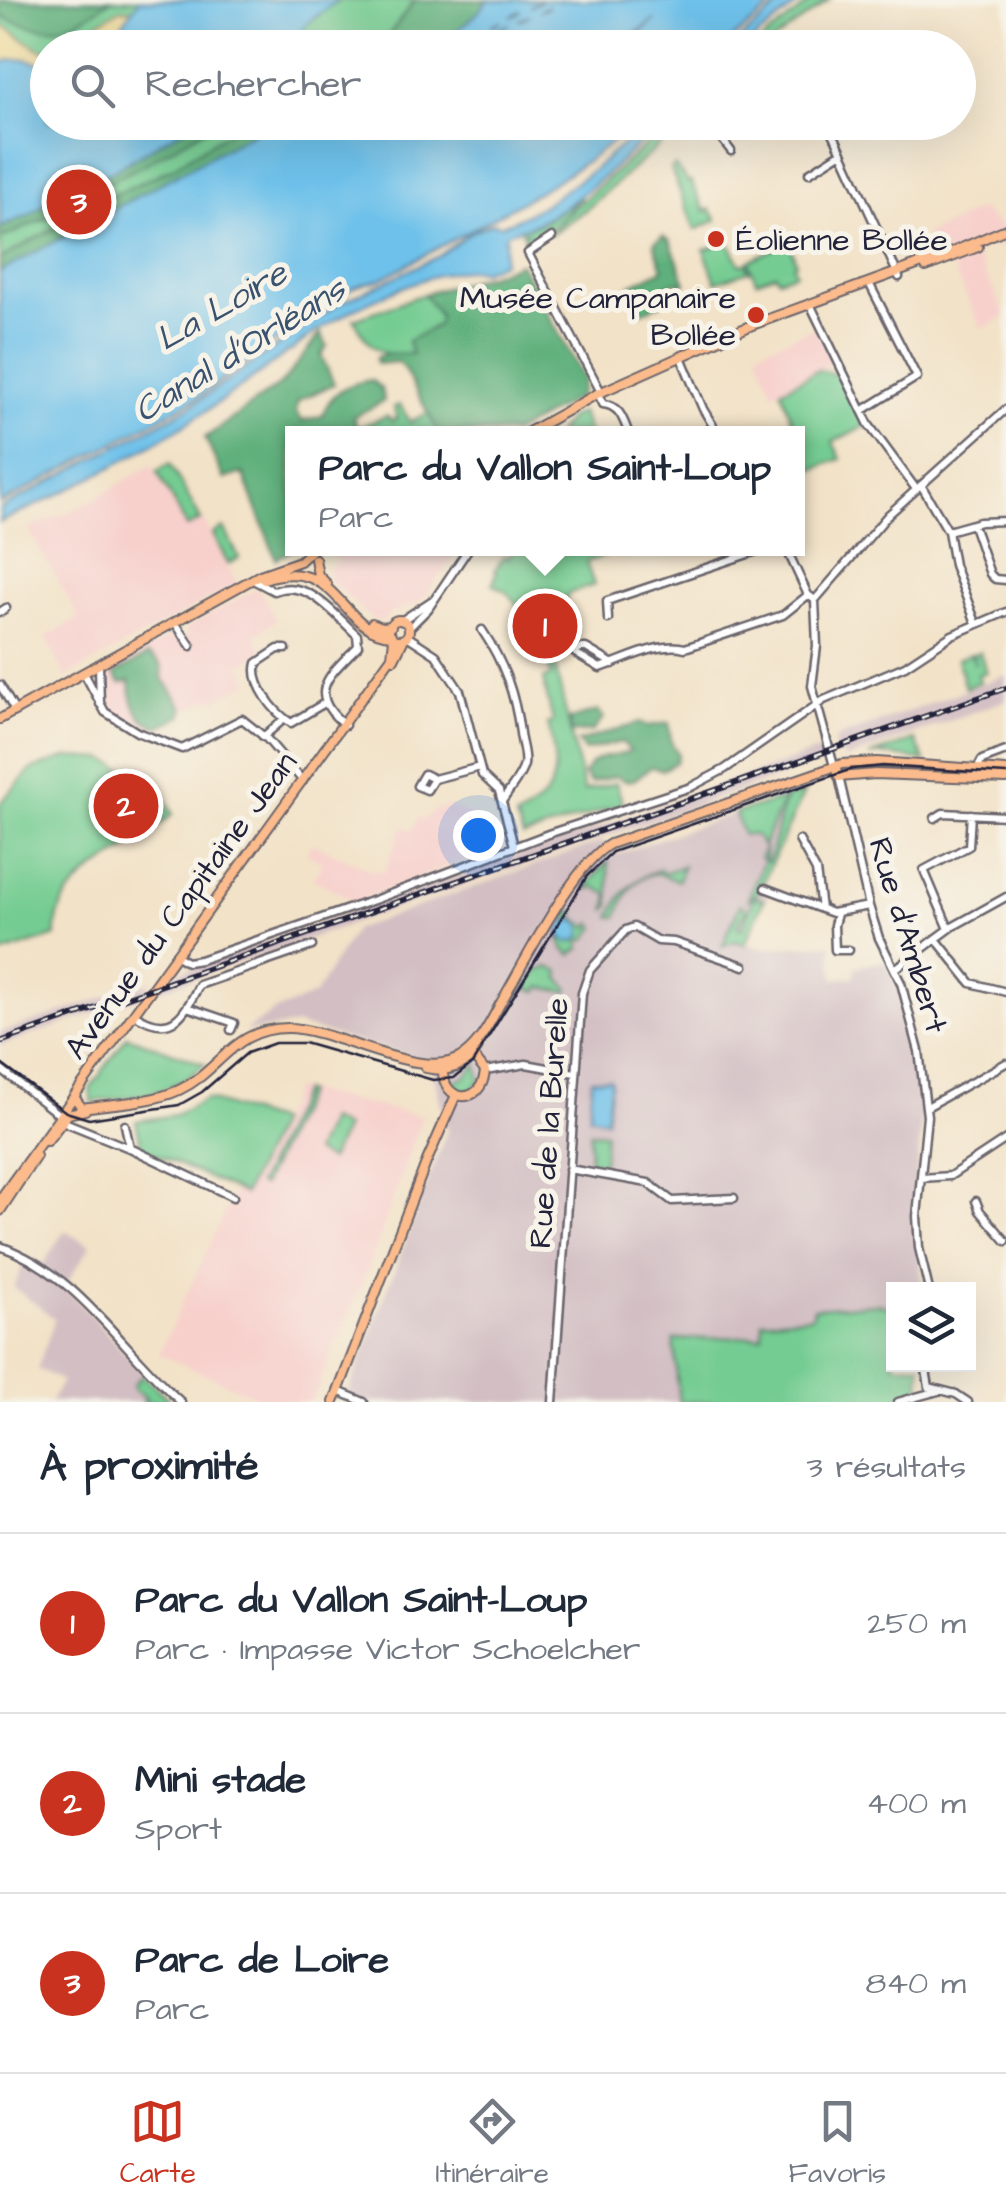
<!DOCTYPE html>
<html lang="fr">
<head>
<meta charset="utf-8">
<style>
  :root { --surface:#fff; --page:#f2f2f3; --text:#1f2937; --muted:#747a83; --line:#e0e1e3; --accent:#c8321e }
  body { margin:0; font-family:"Architects Daughter",sans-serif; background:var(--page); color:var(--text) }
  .controls { position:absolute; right:30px; bottom:30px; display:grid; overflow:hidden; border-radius:0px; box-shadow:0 10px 40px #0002 }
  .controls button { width:90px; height:90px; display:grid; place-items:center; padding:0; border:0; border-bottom:2px solid var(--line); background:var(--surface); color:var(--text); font:50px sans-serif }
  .you { position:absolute; left:478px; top:835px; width:35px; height:35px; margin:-25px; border:8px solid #fff; border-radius:50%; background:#1a73e8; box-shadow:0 0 0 15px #1a73e833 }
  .badge { display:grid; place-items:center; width:65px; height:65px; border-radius:50%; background:var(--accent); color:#fff; font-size:32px; font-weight:700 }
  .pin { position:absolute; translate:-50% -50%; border:5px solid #fff; box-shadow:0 2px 10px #0006 }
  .popup { position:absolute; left:285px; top:426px; width:520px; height:130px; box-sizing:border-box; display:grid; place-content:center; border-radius:0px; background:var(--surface); filter:drop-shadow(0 2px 8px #0005); font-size:32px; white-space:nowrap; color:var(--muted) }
  .popup b { font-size:38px; color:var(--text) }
  .popup::after { content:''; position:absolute; left:50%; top:100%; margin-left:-20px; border:20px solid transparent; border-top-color:var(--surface) }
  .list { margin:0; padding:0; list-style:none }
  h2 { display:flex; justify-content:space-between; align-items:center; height:130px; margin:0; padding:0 40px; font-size:42px }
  h2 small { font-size:32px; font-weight:400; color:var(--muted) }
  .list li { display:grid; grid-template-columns:65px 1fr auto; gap:30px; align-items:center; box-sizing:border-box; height:180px; padding:0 40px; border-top:2px solid var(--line) }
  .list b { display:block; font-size:38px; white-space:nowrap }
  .list p { margin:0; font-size:32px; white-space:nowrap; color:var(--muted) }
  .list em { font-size:32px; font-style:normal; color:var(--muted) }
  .icon { flex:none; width:55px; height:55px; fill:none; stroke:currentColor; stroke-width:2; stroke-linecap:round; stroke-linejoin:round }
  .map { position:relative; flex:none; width:1006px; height:1402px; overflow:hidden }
  .search { position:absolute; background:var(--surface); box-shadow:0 10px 40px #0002; left:30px; right:30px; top:30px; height:110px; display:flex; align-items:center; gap:25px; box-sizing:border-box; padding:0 35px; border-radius:55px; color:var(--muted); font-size:38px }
  .sheet { height:670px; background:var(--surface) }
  nav { display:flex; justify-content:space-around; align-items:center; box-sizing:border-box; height:140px; border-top:2px solid var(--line); background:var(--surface); font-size:28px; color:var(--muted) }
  nav a { display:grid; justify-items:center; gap:5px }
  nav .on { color:var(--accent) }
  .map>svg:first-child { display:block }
  .built { fill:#f7d0cc }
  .industrial { fill:#d2bec3 }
  .green { fill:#74cc92; stroke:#4b7766; stroke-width:2.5 }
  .forest { fill:#5fb07c; stroke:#40695c; stroke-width:2.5 }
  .sand { fill:#eeda9e; stroke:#887e6c; stroke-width:2.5 }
  .water { fill:#6ec1ea; stroke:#487292; stroke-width:2.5 }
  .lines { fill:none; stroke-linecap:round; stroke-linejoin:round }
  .ferry { stroke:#395270; stroke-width:2.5; stroke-dasharray:12 10; stroke-linecap:butt }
  .minor-casing { stroke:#6b656c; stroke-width:11 }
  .major-casing { stroke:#6b656c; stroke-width:12 }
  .minor { stroke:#fff; stroke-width:6 }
  .major { stroke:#fbbb8c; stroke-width:8 }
  .tram { stroke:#22223b; stroke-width:2.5 }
  .rail-casing { stroke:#22223b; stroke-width:6 }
  .rail { stroke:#f7f3e8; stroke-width:2.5; stroke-dasharray:8; stroke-linecap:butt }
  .poi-dot { fill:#c8321e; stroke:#f7f3e8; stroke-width:4 }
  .labels { text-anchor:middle; stroke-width:10; stroke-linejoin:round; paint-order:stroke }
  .poi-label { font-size:32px; fill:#22223b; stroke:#f7f3e8; text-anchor:start }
  .street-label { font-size:32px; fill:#22223b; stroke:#f7f3e8 }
  .water-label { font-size:35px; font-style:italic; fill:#395270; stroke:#f7f3e8 }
</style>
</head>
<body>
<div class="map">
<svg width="1006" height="1402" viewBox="0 0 1006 1402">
  <rect width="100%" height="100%" fill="#f7f3e8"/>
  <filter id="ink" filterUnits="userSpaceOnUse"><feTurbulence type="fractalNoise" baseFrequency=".01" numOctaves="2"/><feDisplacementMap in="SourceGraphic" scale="20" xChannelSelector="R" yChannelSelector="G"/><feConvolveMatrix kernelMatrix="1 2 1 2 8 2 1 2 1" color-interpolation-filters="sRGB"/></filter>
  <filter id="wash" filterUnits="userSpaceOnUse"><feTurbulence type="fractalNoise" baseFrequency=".0048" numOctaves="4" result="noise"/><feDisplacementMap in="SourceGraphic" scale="40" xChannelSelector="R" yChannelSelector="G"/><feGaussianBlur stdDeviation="2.25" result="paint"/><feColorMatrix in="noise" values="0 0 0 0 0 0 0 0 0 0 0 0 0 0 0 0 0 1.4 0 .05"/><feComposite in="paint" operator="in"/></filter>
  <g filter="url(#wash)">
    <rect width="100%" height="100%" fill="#f2e2c7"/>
    <!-- built -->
    <path class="built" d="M 981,209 L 999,227 L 1006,224 L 1006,242 L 995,248 L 992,244 L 975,254 L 1006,316 L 982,329 L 950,263 L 934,256 L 925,235 Z
      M 816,327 L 834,362 L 773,393 L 757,351 Z
      M 151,465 L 187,529 L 204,520 L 237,584 L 66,677 L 46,637 L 79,618 L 28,529 L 92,501 Z
      M 333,549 L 460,549 L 421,601 L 389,614 L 382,622 L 373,620 L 332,582 L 327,572 L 336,560 Z
      M 258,588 L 276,620 L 255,635 L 264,652 L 241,665 L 250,682 L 214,701 L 211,698 L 154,728 L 132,725 L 105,704 L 102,674 L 173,635 L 181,638 L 187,635 L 187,627 Z
      M 450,806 L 474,817 L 491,850 L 356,902 L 313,879 L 323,863 L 306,853 L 313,843 L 372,871 L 384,872 L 403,826 L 412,830 L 418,817 L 423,820 L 434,810 Z
      M 294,1088 L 422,1116 L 371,1262 L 311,1402 L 268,1402 L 159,1354 L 235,1190 L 245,1193 Z"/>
    <!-- industrial -->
    <path class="industrial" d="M 1006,675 L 1006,700 L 848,758 L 837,753 L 834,742 L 842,736 Z
      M 824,749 L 828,760 L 156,991 L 167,976 Z
      M 804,789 L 766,877 L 768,893 L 746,944 L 760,948 L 831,944 L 834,979 L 854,977 L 855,967 L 886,961 L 902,999 L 923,1106 L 913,1216 L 924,1289 L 894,1290 L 893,1308 L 879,1304 L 814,1309 L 813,1316 L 763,1321 L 763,1336 L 674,1340 L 679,1402 L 345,1402 L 447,1131 L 431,1062 L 297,1025 L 244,1032 L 273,1012 L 314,995 L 355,929 L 603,841 L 614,855 Z
      M 151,982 L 140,997 L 0,1046 L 0,1033 Z
      M 64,1231 L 91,1245 L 65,1286 L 152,1384 L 173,1402 L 50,1402 L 62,1381 L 37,1369 L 55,1319 L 14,1288 L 23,1264 L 44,1263 Z"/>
    <!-- green -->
    <path class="green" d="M 0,0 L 458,0 L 411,47 L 48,48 L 48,122 L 295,123 L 0,289 Z
      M 813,0 L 829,0 L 766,47 L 754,47 Z
      M 671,123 L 685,123 L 588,208 L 550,235 L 565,216 Z
      M 675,166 L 688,182 L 691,182 L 705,211 L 710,209 L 717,220 L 695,230 L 671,169 Z
      M 581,197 L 544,235 L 530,242 L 525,240 L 524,236 L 530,232 L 524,234 L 521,229 L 541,224 Z
      M 728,241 L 740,264 L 746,263 L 749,271 L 716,282 L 704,250 Z
      M 789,242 L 796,263 L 793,265 L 796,273 L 778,279 L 775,274 L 756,281 L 748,261 Z
      M 424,294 L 439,316 L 438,325 L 409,341 L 413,354 C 378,358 371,349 354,319 Z
      M 818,370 L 840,375 L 865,426 L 833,442 L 841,459 L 811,470 L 781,390 Z
      M 400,405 L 410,422 L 428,413 L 439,433 L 360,433 L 358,428 L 387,416 L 391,421 L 398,418 L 394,407 Z
      M 581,412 L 589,433 L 557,433 L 569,418 Z
      M 170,464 L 201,520 L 187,527 L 157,471 Z
      M 224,528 L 239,558 L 228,564 L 213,534 Z
      M 513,549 L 623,549 L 586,562 L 594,585 L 567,594 L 563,624 L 551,648 L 584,791 L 616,783 L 623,804 L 523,837 L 516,818 C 562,795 558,767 548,724 L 553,722 L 543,679 L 551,676 L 544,649 L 530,645 C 526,616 522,599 493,584 L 497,572 L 495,570 L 504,556 L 509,558 Z
      M 980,652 L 986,672 L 978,675 L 980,682 L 965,688 L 957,659 L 971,654 L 975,664 L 973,654 Z
      M 915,740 L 925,761 L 882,754 L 869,756 Z
      M 69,757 L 104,759 L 130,772 L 160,791 L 173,814 C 163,822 153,832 142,839 C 107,863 53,885 56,936 L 0,954 L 0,803 L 32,769 Z
      M 804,793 L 756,897 L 764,900 L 745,944 L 735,941 L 722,946 L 740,904 L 747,909 L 737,926 L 742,929 L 755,894 L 747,901 L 764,860 L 760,858 L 765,846 L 765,861 L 768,862 C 776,840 777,820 786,798 Z
      M 784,799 L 763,846 L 755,835 L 743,835 L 735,813 Z
      M 608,861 L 610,905 L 606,911 L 609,895 L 593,886 L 590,889 L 586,887 Z
      M 683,866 L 678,881 L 656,873 C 632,877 625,896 617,917 L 611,917 C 619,893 636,877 661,869 L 663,873 Z
      M 571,910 L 576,913 L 574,918 L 589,927 L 592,923 L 596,927 L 586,940 L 579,941 L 581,948 L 571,955 L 564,949 L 559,935 Z
      M 548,967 L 560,971 L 559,977 L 569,989 L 567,992 L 540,987 L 538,991 L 526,989 L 538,971 Z
      M 127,1036 L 205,1064 C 166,1098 141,1095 92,1102 L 90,1089 Z
      M 477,1064 L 480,1080 L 474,1089 L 461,1092 L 448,1084 L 465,1077 Z
      M 302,1091 L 306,1093 L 262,1186 L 258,1184 Z
      M 206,1099 L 278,1122 L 244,1194 L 142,1148 L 136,1121 L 175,1115 Z
      M 329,1120 L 345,1128 L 329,1160 L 314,1152 Z
      M 590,1132 L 605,1133 L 603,1163 L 589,1162 Z
      M 879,1304 L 893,1308 L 894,1364 L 921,1365 L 920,1388 L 915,1395 L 884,1402 L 679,1402 L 674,1340 L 762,1336 L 762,1321 L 812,1316 L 814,1308 Z
      M 141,1376 L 143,1376 L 172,1402 L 143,1402 L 146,1397 L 136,1391 L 133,1386 Z"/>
    <!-- forest -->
    <path class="forest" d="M 0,0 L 110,0 C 67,32 51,36 0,16 Z
      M 415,0 L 488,0 C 458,43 428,47 379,48 Z
      M 193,123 L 215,123 L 147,163 L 82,196 L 79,203 L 0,239 L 0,228 L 29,215 L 61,193 L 97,180 Z
      M 242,123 L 271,123 L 0,272 L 0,259 L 103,200 L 172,168 Z
      M 663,236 L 670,241 L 686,283 L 681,285 L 677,282 L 661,288 L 661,304 L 642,312 L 630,285 L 663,269 L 654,243 Z
      M 520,263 L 584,379 L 579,397 L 514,433 L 439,433 L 402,366 L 398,362 L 377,364 L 376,358 L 384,354 L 412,354 L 408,341 L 438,325 L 439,315 L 424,294 C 458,283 488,278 520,263 Z
      M 321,333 L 327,346 L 321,355 L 334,384 L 298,401 L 296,412 L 302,421 L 322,416 C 331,391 347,384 371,380 L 381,388 L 384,401 L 353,417 L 359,433 L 292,434 L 294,549 L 276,559 L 243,473 L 224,479 L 205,438 L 282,383 Z
      M 148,655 C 158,660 164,665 162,677 L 183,707 L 183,715 L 159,727 C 137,721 130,702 130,681 L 120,683 L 114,674 Z
      M 598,711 L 604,718 L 593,731 L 571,733 L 570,719 Z
      M 639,723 L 648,726 L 669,723 L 671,742 L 678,753 L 676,762 L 663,770 L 651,767 L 634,780 L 624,781 L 617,776 L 590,783 L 584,774 C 595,751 612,760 630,751 L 622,742 L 584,751 L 578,742 Z"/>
    <!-- sand -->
    <path class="sand" d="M 121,9 L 132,10 L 112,40 C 92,42 77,47 57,48 Z
      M 0,24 L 39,49 L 47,50 L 47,65 L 9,60 L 0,65 Z"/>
    <!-- water -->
    <path class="water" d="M 139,0 L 338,0 L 308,23 L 288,47 L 79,47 L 100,39 L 112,40 Z
      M 488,0 L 780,0 L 723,47 L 623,47 L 655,20 L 615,47 L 422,47 C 449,38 472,23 488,0 Z
      M 786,0 L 803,0 L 745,47 L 731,47 Z
      M 25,59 L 47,65 L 48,122 L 193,123 L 97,180 L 61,193 L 29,215 L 0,228 L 0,65 L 9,60 Z
      M 648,122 L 662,123 C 623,158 584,200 536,223 C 527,228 516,229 506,234 L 503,262 L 482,271 C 443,260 323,319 292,351 L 288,351 C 207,418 97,479 0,522 L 0,509 L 191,406 L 338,304 L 439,256 L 471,232 L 492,223 L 501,225 L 510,222 L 542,206 L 593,170 Z
      M 271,123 L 636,123 C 562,186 465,232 381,279 L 354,287 L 327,304 L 197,398 L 0,504 L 0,272 Z
      M560 931a11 11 0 1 1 22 0a11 11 0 1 1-22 0Z
      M 592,1079 L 610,1079 L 611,1082 L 606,1120 L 589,1116 Z"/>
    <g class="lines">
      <!-- ferry -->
      <path class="ferry" d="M 430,45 L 450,47 L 543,0
        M 459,48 L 562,0"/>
    </g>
  </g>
  <g filter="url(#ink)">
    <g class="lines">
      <!-- minor casing -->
      <g class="minor-casing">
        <path id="minor" d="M 828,122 L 899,277
          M 764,127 L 770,122
          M 715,130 L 731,151
          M 809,173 L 842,152
          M 552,237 L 528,253 L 601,392
          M 810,304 L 869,425 L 916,489
          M 681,357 L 703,409 L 718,434
          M 598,394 L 603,404 C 620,406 623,419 629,434
          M 862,411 L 917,377 L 869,283
          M 921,485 L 948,531 L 954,565 L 976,623
          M 973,525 L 990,574 L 995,579 L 1006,580
          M 948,531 L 980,522 L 1006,521
          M 786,548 L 808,595 L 815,600 L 817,646 L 812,686 L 834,766
          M 255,581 L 274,591 C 308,578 334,614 357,635 L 358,646 C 331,674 304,692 345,725
          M 815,600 L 888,515 L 1006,409
          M 0,612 L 6,608
          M 608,619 L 607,601 L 766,548
          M 401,621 L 431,601
          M 176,624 L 191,646
          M 409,628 L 428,609 L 469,548
          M 482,630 C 504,663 515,694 520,733 C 521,744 526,755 524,765 C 521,777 510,789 503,800
          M 407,636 L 436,655 L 460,691 L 482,775 L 499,791 L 514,846
          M 286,649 L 278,649 L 257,663 C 251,684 274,712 291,723 L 323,704
          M 613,664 L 586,648 L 580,648 L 575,653 L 600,668 C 625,660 659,641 685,648 L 783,615 L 808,595
          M 99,665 L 100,704
          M 84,673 L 105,712 L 137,732 L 182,749 L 242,719 L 267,739 L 303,781
          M 0,685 L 15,711
          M 263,737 L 284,719
          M 976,771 L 982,760 L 1006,751
          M 839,777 L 869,906 L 879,938 L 901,983 L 919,1051 L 927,1116 L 917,1216 L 919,1248 L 929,1290
          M 434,779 L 427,790 L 417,786 L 424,774 L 434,779 L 480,767
          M 935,818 L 943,813 L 1006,816
          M 799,840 L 816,871 L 821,909
          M 765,888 L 832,913 L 869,906
          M 837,914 L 834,925 L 835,950 L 849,950
          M 949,929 L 924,870 L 969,846 L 971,814
          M 936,939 L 971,983 L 1006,992
          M 175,955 L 187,962 L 200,960 L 377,899 L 551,833 L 691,787 L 725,769 L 824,700 L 905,666 L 952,635 L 1006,612
          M 895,969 L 952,927 L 1006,897
          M 187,1007 L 234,1023 L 231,1030
          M 134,1014 C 171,1038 183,1017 199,985 L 312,946
          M 0,1069 L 62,1117
          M 485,1071 L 526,1064 L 575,1073
          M 927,1107 L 1006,1063
          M 62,1121 L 129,1148
          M 125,1125 L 130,1148 L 233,1197
          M 569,1169 L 648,1183 L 672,1201 L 734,1198
          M 921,1178 L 950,1176 L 1006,1139
          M 976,1201 L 980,1211 L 1006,1241
          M 0,1246 C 79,1274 121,1349 181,1402
          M 925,1364 L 929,1387 L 956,1394 L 968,1402
          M 338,1391 L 364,1402
          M 553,1402 L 582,993 L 590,970 L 626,930 L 634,927 L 658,941 L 674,942 L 744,966
          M 898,1402 L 938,1391"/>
      </g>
      <!-- major casing -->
      <g class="major-casing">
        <path id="major" d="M 926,267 L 978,247
          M 525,434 L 597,394 L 752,325 L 950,253 L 1006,229
          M 315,559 L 318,575 L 327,584
          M 264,579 C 338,554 340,632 391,635
          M389 630a10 10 0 1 1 20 0a10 10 0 1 1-20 0Z
          M 372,623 L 382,627 L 391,626
          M 394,659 L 404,639
          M 0,719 L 260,575 L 300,561 L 314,548
          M 834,766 L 839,777 L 875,774 L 1006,779
          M 426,1068 C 448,1073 467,1067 478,1047
          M 443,1068 C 441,1103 482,1107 485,1071 L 471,1053
          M 75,1098 L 82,1108 C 113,1103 151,1103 179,1090 C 222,1070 232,1028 288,1028 C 335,1028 426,1085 464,1055 C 480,1043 490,1023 499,1006 C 523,966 573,864 610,844 L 842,764 L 877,762 L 1006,771
          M 47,1141 L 68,1114 L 85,1110
          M 0,1199 L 392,656 L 394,639
          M 0,1211 L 36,1156
          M 334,1402 L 426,1163 L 456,1095"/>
      </g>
      <!-- minor -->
      <use href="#minor" class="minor"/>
      <!-- major -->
      <use href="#major" class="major"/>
      <!-- tram -->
      <path class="tram" d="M 0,1063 L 66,1112 L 89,1119 L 179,1105 L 202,1092 L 247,1053 L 275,1043 L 304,1043 L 433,1080 L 454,1078 L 472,1064 L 587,876 L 612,852 L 852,769 L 883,766 L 1006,774"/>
      <!-- rail casing -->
      <g class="rail-casing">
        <path id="rail" d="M 0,1042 L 1006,688"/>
      </g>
      <!-- rail -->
      <use href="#rail" class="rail"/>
    </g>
  </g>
  <!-- markers -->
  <g class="poi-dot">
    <circle cx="716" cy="239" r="10"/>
    <circle cx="756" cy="315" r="10"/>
  </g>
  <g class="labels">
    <!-- poi labels -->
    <g class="poi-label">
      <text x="736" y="250">Éolienne Bollée</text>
      <text x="736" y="308" text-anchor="end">Musée Campanaire<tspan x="736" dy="37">Bollée</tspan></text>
    </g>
    <!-- street labels -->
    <g class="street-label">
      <text transform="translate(180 905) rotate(-54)" y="11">Avenue du Capitaine Jean</text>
      <text transform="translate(909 935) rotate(73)" y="11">Rue d'Ambert</text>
      <text transform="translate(548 1123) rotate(-86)" y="11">Rue de la Burelle</text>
    </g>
    <!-- water labels -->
    <g class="water-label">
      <text transform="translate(221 305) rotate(-30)" y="12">La Loire</text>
      <text transform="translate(239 349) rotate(-32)" y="12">Canal d'Orléans</text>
    </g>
  </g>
</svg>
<div class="controls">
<button><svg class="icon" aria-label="layers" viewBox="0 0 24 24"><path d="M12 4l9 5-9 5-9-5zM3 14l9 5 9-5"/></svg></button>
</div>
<div class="you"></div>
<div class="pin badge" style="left:545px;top:626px">1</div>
<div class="popup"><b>Parc du Vallon Saint-Loup</b>Parc</div>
<div class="pin badge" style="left:126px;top:806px">2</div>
<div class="pin badge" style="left:79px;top:202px">3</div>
<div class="search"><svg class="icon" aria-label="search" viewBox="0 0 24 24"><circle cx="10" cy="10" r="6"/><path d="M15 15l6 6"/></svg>Rechercher</div>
</div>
<section class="sheet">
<h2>À proximité<small>3 résultats</small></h2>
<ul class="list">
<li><span class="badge">1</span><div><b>Parc du Vallon Saint-Loup</b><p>Parc · Impasse Victor Schoelcher</p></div><em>250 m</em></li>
<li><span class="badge">2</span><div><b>Mini stade</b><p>Sport</p></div><em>400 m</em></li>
<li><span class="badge">3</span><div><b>Parc de Loire</b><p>Parc</p></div><em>840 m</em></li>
</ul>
</section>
<nav>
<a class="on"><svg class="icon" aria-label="map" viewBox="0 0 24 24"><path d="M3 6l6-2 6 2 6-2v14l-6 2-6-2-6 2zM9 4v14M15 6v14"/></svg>Carte</a>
<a><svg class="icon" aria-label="directions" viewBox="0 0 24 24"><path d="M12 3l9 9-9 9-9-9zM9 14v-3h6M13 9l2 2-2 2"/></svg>Itinéraire</a>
<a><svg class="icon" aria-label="saved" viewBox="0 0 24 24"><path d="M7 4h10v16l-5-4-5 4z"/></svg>Favoris</a>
</nav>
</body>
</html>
